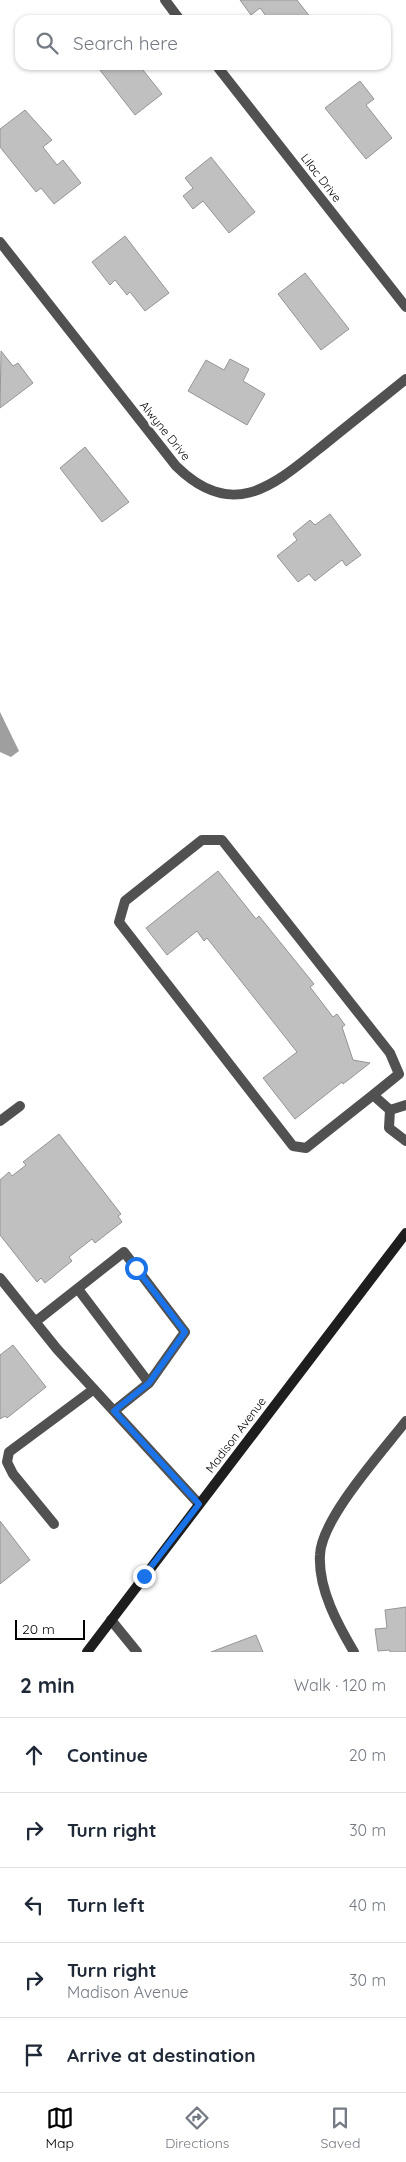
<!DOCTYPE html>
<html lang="en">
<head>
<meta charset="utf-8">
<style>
  :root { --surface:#fff; --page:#f2f2f3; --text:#1f2937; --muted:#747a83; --line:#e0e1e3; --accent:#000 }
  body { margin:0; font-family:Quicksand,sans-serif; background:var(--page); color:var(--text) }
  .scale { position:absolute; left:15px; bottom:12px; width:70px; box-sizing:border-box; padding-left:5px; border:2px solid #000; border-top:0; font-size:14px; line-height:18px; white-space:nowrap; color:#000; -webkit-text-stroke:4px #fff; paint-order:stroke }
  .stop { position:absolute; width:15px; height:15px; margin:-11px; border:4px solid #1a73e8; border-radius:50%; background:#fff }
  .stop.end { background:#1a73e8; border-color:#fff; box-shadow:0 1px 5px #0008 }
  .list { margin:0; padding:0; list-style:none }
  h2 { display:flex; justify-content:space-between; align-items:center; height:65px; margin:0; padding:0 20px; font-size:21px }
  h2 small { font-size:16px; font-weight:400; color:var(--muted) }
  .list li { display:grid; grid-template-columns:32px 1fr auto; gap:15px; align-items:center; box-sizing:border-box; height:75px; padding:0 20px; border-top:1px solid var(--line) }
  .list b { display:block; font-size:19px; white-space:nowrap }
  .list p { margin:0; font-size:16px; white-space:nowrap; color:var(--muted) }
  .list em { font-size:16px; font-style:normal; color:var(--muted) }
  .icon { flex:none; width:28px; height:28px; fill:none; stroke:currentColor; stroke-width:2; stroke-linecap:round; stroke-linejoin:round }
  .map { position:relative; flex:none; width:406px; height:1652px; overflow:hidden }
  .search { position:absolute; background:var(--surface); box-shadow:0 1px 4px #0004; left:15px; right:15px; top:15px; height:55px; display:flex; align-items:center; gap:12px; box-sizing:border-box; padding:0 18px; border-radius:15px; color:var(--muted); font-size:19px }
  .sheet { height:440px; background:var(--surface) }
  nav { display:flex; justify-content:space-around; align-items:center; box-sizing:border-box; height:70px; border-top:1px solid var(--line); background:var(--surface); font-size:14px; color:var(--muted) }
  nav a { display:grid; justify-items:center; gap:2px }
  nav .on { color:var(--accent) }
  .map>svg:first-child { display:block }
  .water { fill:#9f9f9f }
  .building { fill:#c0c0c0; stroke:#959595 }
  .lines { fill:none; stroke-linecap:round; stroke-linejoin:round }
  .service { stroke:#515151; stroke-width:10 }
  .minor { stroke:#515151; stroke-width:10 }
  .secondary { stroke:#1e1e1e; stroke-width:10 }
  .route { stroke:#1a73e8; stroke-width:6 }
  .labels { text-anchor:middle; stroke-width:5; stroke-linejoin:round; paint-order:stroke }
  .street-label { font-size:12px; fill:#000; stroke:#fff }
</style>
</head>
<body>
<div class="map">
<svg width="406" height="1652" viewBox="0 0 406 1652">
  <rect width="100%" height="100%" fill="#fff"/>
  <!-- water -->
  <path class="water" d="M 0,712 L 19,751 L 11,757 L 0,752 Z"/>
  <!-- building -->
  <path class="building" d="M 240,0 L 297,0 L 311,18 L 308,20 L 269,20 L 260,8 L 251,15 Z
    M 96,65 L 139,65 L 162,94 L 135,115 Z
    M 360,81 L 374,99 L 366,105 L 392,138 L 366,159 L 325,108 Z
    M 25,110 L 52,140 L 43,147 L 57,165 L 63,160 L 81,183 L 54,204 L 41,188 L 36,192 L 0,147 L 0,129 Z
    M 211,157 L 255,212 L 229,233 L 203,201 L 193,209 L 183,196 L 193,188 L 185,178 Z
    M 125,236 L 169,293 L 145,311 L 130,292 L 127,295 L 115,280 L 110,285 L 92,262 Z
    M 305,273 L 349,329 L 321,350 L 278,294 Z
    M 1,351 L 13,366 L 18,363 L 33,383 L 0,408 Z
    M 230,359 L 249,369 L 243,381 L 265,394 L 247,425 L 188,391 L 206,360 L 224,370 Z
    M 85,447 L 129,502 L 102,522 L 60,468 Z
    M 330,514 L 361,555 L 346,566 L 342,560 L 315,581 L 309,574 L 298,582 L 277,556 L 297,540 L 293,534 L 310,520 L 315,525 Z
    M 218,871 L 256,919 L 259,916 L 314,984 L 310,987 L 333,1017 L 337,1014 L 345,1025 L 342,1027 L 353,1060 L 370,1063 L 343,1084 L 342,1082 L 295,1119 L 263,1078 L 297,1052 L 207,938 L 204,941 L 197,931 L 167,955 L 146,928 Z
    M 59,1134 L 121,1214 L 118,1216 L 122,1222 L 95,1243 L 92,1239 L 69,1257 L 72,1261 L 45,1283 L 41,1278 L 37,1282 L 0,1235 L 0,1180 L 9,1172 L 12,1176 L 26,1165 L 23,1162 Z
    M 13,1345 L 46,1387 L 7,1418 L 5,1416 L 0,1419 L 0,1355 Z
    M 0,1521 L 30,1560 L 0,1584 Z
    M 406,1607 L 406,1652 L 390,1652 L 390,1650 L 378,1651 L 375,1629 L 387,1628 L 385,1610 Z
    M 256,1635 L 263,1652 L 211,1652 Z"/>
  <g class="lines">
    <!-- service -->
    <path class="service" d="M 373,1095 L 399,1074 L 390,1053 L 222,840 L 202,840 L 125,901 L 119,922 L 293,1146 L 306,1148 L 373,1095 L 390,1110
      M 406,1105 L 390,1110 L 389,1128 L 406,1141
      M 0,1121 L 20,1106
      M 0,1278 L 57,1349 L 199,1504
      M 78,1289 L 149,1383
      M 35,1322 L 124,1252 L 185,1332 L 149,1383 L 114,1411
      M 54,1524 L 13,1474 L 7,1462 L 9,1452 L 94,1389"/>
    <!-- minor -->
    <path class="minor" d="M 165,0 L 180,20
      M 216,65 L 406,307
      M 0,242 L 176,466 C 234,523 275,484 325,444 C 352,422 379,401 406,379
      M 111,1620 L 137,1652
      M 354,1652 C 338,1625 318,1589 320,1555 C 321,1519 382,1452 406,1421"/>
    <!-- secondary -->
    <path class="secondary" d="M 87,1652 L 406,1233"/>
  </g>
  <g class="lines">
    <!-- route -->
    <path class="route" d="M 136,1268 L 185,1332 L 149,1383 L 114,1411 L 199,1504 L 144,1576"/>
  </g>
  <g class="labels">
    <!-- street labels -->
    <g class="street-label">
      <text transform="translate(321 178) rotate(52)" y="4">Lilac Drive</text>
      <text transform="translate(165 431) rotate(51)" y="4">Alwyne Drive</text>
      <text transform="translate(236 1435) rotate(-53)" y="4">Madison Avenue</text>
    </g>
  </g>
</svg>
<div class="scale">20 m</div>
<div class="stop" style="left:136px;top:1268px"></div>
<div class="stop end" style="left:144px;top:1576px"></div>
<div class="search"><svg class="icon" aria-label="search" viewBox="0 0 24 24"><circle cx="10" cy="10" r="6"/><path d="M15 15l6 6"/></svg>Search here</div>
</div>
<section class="sheet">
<h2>2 min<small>Walk · 120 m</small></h2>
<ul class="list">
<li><svg class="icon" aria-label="ahead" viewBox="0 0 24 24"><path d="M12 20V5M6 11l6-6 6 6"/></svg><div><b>Continue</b></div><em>20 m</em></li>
<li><svg class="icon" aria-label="right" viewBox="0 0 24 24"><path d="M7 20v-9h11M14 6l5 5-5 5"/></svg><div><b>Turn right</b></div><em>30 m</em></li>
<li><svg class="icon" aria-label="left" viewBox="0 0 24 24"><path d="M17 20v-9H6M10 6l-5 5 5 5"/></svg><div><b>Turn left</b></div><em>40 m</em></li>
<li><svg class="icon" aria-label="right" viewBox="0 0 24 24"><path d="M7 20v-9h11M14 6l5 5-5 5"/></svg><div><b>Turn right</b><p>Madison Avenue</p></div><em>30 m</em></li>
<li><svg class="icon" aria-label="arrive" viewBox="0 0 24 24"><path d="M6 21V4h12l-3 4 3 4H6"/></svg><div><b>Arrive at destination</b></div></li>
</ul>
</section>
<nav>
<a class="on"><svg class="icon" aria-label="map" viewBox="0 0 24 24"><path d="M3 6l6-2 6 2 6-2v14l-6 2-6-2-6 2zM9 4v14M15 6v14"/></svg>Map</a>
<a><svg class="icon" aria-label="directions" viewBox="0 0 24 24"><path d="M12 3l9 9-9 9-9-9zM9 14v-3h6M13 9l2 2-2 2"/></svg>Directions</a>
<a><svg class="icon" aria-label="saved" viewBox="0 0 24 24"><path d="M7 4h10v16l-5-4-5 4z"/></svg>Saved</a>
</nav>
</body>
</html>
